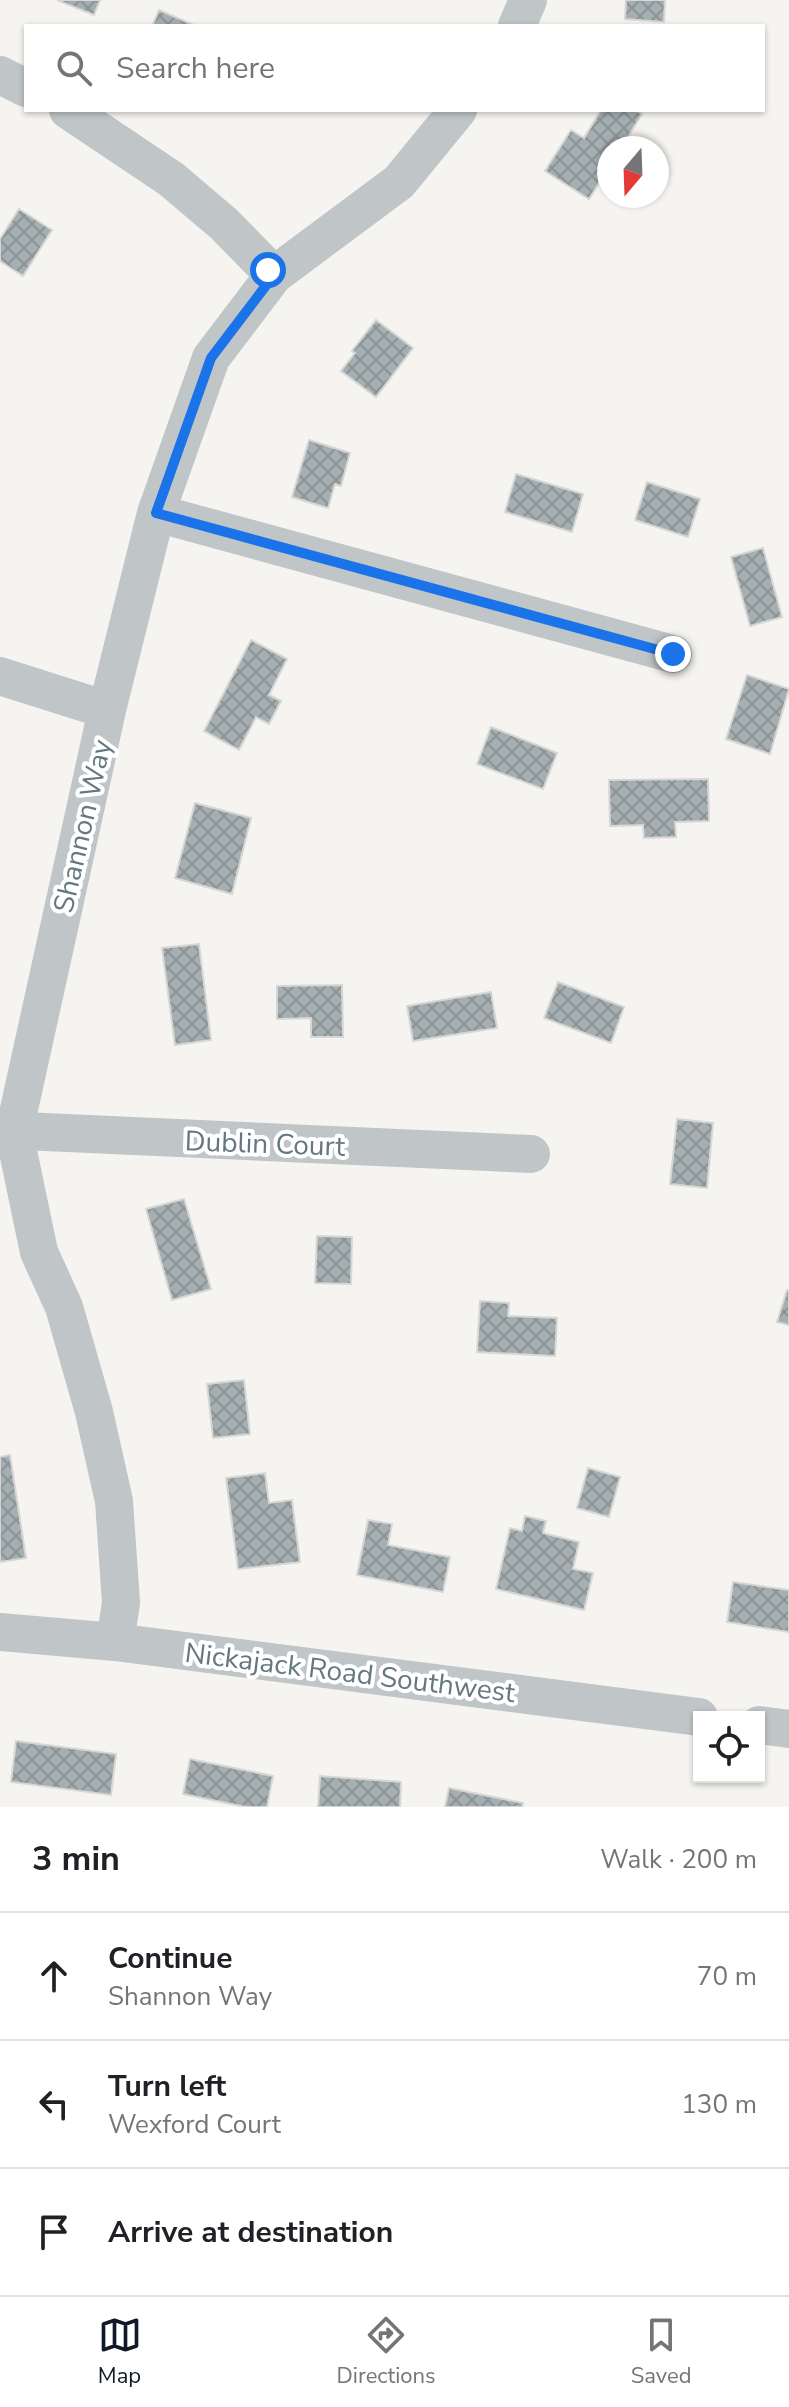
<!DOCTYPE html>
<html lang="en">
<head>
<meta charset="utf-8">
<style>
  :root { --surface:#fff; --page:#f6f6f6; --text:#202124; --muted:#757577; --line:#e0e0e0; --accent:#111827 }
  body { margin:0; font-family:"Nunito Sans",sans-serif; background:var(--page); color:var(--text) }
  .controls { position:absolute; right:24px; bottom:24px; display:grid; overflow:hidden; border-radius:0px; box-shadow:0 2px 6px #0004 }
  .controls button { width:72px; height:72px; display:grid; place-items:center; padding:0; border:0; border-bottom:2px solid var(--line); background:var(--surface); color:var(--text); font:40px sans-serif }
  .compass { position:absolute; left:597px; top:136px; width:72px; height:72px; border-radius:50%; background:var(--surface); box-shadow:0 2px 6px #0004; rotate:199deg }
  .stop { position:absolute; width:24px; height:24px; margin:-18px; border:6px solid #1a73e8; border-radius:50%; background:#fff }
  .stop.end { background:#1a73e8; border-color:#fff; box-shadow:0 2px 8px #0008 }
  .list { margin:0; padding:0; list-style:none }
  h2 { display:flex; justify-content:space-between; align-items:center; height:104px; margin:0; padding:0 32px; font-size:34px }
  h2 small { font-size:26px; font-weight:400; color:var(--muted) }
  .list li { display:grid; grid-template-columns:52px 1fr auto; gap:24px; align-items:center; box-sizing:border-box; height:128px; padding:0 32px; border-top:2px solid var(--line) }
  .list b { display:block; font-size:30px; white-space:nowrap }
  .list p { margin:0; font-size:26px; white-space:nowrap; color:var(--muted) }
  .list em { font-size:26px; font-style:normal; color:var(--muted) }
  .icon { flex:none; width:44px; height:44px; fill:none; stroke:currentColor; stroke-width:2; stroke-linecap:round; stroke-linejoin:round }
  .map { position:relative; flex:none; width:789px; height:1807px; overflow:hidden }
  .search { position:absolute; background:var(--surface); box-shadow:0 2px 6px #0004; left:24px; right:24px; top:24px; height:88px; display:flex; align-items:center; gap:20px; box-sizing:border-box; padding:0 28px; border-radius:0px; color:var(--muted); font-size:30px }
  .sheet { height:488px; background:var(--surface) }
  nav { display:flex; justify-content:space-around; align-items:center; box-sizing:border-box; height:112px; border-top:2px solid var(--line); background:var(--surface); font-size:22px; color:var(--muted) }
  nav a { display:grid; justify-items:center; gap:4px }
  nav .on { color:var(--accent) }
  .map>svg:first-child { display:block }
  .building { fill:url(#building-cross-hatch); stroke:#d6d6d4; stroke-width:2 }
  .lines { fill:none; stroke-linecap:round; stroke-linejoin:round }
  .minor { stroke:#c0c5c7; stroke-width:38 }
  .route { stroke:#1a73e8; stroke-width:10 }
  .labels { text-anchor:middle; stroke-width:8; stroke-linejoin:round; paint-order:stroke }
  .street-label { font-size:28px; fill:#657881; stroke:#fff }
</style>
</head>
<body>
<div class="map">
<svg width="789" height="1807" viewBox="0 0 789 1807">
  <defs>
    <pattern id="building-cross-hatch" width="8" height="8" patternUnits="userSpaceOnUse" patternTransform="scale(2)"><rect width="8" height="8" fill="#a5afb2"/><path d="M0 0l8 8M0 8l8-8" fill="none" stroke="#8a9396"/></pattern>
  </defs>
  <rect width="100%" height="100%" fill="#f5f4f1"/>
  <!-- building -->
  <path class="building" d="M 57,0 L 100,0 L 94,15 Z
    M 626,0 L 665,0 L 664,22 L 625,19 Z
    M 159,10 L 196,26 L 152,26 Z
    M 601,110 L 636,110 L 642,114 L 621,148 L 609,148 L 609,167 L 589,199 L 545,171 L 571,130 L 584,138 Z
    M 19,209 L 52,230 L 23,276 L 0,261 L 0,239 Z
    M 376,320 L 413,348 L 376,397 L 341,371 L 355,353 L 352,351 Z
    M 309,440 L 350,453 L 341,486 L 335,484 L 328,508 L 292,497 Z
    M 516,474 L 583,494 L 572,532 L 505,512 Z
    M 647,482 L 700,499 L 688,537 L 635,520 Z
    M 763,548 L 782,617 L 750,626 L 731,557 Z
    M 251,640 L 287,659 L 269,695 L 281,701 L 269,724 L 256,717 L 239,750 L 204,731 Z
    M 747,675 L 789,689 L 770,754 L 726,739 Z
    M 491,727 L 557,753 L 543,789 L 477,764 Z
    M 708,779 L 709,821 L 675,822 L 676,837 L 644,838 L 643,825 L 610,826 L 609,780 Z
    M 195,803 L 251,818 L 232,894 L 175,878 Z
    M 199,944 L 211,1040 L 175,1045 L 162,948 Z
    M 558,982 L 624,1007 L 611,1043 L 544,1018 Z
    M 342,985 L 343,1037 L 311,1037 L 311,1018 L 277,1019 L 277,986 Z
    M 491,992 L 497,1028 L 413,1041 L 407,1006 Z
    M 677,1119 L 713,1123 L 707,1188 L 670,1184 Z
    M 184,1199 L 211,1289 L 172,1300 L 146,1209 Z
    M 317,1236 L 352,1237 L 351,1284 L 315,1283 Z
    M 787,1290 L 789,1291 L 789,1325 L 777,1322 Z
    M 480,1301 L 509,1303 L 508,1316 L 557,1318 L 555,1356 L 477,1352 Z
    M 244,1380 L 250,1434 L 213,1438 L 207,1384 Z
    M 10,1455 L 26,1558 L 0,1562 L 0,1457 Z
    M 588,1468 L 620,1477 L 609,1517 L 577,1508 Z
    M 265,1473 L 269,1503 L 292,1500 L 300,1562 L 238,1569 L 226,1478 Z
    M 525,1516 L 546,1521 L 543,1533 L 579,1542 L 573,1569 L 593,1573 L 584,1610 L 496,1589 L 510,1528 L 522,1531 Z
    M 368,1520 L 392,1524 L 388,1545 L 450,1557 L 443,1592 L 357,1575 Z
    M 733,1582 L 789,1590 L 789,1632 L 727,1622 Z
    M 16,1741 L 116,1754 L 111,1795 L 11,1782 Z
    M 190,1759 L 273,1776 L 267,1807 L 246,1807 L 183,1794 Z
    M 320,1776 L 401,1782 L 400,1807 L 318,1807 Z
    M 449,1788 L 523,1803 L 522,1807 L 445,1807 Z"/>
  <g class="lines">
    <!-- minor -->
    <path class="minor" d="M 517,26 L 528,0
      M 0,75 L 26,88
      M 68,110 L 171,179 L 224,224 L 274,275
      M 156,513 L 673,654
      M 0,676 L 107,710
      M 0,1130 L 531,1154
      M 0,1632 L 115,1642 L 699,1717
      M 115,1642 L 121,1603 L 114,1501 L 94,1412 L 64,1307 L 39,1252 L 14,1132 L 107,710 L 156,513 L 211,358 L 274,275 L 399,182 L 458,110
      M 759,1725 L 789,1729"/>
  </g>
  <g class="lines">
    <!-- route -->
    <path class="route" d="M 268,270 L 274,275 L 211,358 L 156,513 L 673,654"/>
  </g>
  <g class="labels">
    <!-- street labels -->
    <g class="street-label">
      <text transform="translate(82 826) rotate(-77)" y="10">Shannon Way</text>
      <text transform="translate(265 1143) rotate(2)" y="10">Dublin Court</text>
      <text transform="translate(350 1672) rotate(7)" y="10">Nickajack Road Southwest</text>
    </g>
  </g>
</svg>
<div class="controls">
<button><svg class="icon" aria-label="locate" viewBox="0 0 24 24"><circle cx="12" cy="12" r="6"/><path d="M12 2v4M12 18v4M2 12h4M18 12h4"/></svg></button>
</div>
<svg class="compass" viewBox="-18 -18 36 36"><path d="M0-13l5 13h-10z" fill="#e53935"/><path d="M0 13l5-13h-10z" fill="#757577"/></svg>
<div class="stop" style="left:268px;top:270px"></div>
<div class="stop end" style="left:673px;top:654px"></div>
<div class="search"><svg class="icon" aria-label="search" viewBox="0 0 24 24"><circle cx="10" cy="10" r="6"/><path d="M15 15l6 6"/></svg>Search here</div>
</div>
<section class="sheet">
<h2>3 min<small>Walk · 200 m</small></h2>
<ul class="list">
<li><svg class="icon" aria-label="ahead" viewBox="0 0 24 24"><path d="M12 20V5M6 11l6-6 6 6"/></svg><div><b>Continue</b><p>Shannon Way</p></div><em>70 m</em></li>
<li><svg class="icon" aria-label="left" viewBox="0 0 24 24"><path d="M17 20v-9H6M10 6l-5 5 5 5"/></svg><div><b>Turn left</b><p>Wexford Court</p></div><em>130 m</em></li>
<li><svg class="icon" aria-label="arrive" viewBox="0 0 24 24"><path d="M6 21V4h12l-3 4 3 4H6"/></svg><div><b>Arrive at destination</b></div></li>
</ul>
</section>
<nav>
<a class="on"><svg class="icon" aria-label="map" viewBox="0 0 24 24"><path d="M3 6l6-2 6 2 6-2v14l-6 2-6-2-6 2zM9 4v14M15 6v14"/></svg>Map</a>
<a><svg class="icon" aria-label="directions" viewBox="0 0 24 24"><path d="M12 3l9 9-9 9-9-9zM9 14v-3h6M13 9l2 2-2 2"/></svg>Directions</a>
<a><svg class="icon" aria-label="saved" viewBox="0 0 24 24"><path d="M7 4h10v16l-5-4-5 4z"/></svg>Saved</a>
</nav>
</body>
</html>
